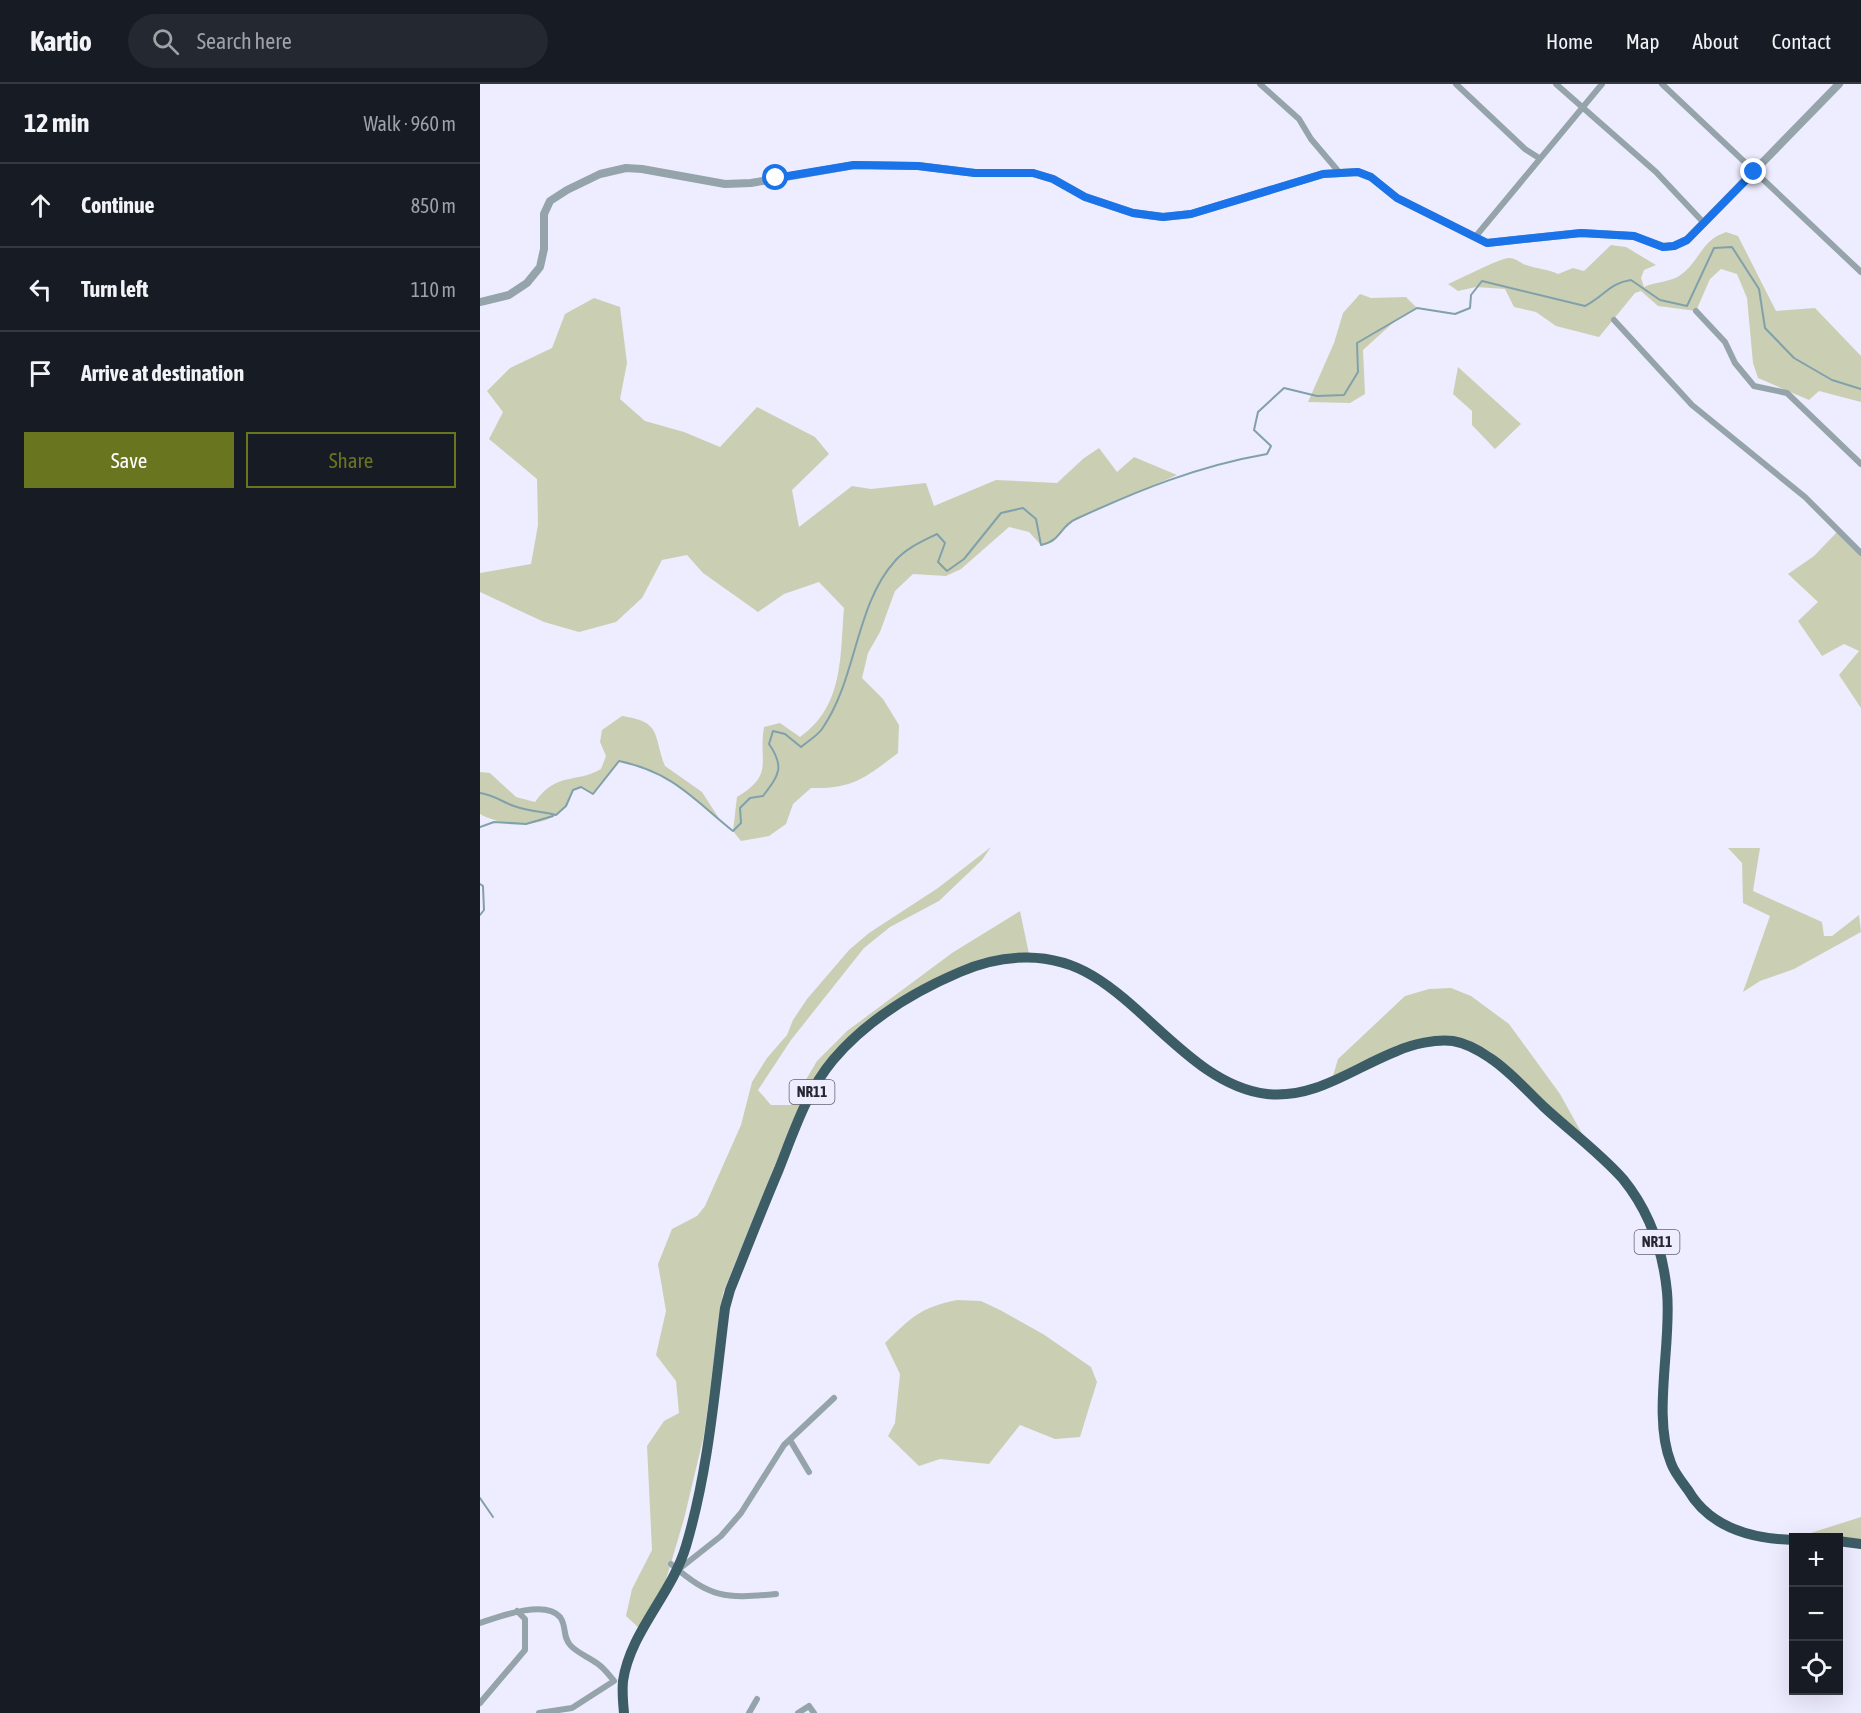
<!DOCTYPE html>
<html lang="en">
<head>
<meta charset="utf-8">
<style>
  :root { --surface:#171b24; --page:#242831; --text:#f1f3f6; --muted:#9ea1a6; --line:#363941; --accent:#6a7520 }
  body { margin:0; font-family:"Asap Condensed",sans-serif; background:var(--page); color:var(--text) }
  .controls { position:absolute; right:18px; bottom:18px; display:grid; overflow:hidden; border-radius:0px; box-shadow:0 6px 24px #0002 }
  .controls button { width:54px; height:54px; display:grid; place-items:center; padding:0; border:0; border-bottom:2px solid var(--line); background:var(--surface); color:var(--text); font:30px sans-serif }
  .stop { position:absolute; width:18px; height:18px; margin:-14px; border:4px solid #1a73e8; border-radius:50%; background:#fff }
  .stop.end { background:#1a73e8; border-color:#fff; box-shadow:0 2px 6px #0008 }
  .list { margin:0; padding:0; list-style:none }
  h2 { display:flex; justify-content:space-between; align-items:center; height:78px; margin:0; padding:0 24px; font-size:26px }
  h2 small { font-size:20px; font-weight:400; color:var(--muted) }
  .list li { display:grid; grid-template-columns:39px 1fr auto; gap:18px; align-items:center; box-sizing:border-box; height:84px; padding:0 24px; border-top:2px solid var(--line) }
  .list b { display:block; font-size:22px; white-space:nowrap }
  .list em { font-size:20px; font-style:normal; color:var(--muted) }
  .actions { display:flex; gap:12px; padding:18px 24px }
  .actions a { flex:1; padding:14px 0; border:2px solid var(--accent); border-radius:0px; text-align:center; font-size:21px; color:var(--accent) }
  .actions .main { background:var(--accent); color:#fff }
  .icon { flex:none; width:33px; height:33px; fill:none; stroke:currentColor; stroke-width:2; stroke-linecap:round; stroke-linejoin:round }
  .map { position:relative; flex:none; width:1381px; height:1629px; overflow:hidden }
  header { display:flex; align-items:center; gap:36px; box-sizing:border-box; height:84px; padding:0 30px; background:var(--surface); border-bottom:2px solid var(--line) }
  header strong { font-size:28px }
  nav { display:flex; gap:33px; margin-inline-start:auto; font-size:21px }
  .search { width:420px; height:54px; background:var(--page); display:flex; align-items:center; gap:15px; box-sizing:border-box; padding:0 21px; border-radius:33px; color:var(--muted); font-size:22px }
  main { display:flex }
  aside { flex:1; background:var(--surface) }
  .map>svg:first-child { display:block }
  .green { fill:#cacfb4 }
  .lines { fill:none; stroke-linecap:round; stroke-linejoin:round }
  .stream { stroke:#80a0aa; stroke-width:2 }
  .minor { stroke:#94a4aa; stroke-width:6 }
  .tertiary { stroke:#94a4aa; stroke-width:8 }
  .trunk { stroke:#3c5c66; stroke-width:10 }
  .route { stroke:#1a73e8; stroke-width:8 }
  .labels { text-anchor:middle; stroke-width:6; stroke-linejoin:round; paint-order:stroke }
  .shield { fill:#eeecff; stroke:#636170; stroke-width:1.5 }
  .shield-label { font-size:15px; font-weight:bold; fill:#272632 }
</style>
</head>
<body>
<header>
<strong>Kartio</strong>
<div class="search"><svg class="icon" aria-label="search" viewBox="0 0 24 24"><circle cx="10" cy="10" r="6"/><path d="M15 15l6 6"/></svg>Search here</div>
<nav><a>Home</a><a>Map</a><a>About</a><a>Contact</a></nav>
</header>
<main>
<aside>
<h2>12 min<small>Walk · 960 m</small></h2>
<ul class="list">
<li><svg class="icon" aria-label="ahead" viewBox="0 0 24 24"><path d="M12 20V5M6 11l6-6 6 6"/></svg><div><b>Continue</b></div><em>850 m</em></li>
<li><svg class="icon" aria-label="left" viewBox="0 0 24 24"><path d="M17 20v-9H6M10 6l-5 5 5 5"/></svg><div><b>Turn left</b></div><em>110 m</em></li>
<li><svg class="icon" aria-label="arrive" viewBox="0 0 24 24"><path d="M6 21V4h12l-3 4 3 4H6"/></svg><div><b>Arrive at destination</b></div></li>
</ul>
<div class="actions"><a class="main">Save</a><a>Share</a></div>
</aside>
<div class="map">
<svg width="1381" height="1629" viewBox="0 0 1381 1629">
  <rect width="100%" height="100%" fill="#eeecff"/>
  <!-- green -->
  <path class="green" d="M 1246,148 L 1258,152 L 1296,227 L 1335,224 L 1381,272 L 1381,318 L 1339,307 L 1329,316 L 1278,294 L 1273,279 L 1267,214 L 1257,190 L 1241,185 L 1230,195 L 1216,227 L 1178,222 L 1161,207 L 1155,209 L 1119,253 L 1076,242 L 1056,228 L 1034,223 L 1025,205 L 996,203 L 978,207 L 968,200 C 980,195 1022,173 1029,174 C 1036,174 1040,179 1046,181 C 1058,185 1067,185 1078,190 L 1093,184 L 1104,187 L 1131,161 L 1146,163 L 1176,181 L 1164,186 L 1161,194 L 1164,203 C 1174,198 1190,198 1199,192 C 1220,178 1220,157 1246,148 Z
    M 880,210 L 891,214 L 926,213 L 937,224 L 916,236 L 883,266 L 885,310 L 870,319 L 828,318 L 854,259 L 863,229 Z
    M 114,214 L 140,223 L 147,279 L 140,315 L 165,337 L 204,348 L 240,363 L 277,323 L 335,353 L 349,370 L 312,406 L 319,443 L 372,402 L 391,405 L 446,399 L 454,422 L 516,396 L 577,399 L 604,374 L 619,364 L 637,388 L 654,373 L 697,391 L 590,438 L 573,458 L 561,461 L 549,448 L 529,443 L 481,485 L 466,492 L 433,490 L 415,507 L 400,548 L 388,569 L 382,594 L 403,615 L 419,641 L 418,669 C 385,694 373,705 331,704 L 313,720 L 306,740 L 289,752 L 261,757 L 253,747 L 257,713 C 295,690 278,679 284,643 L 300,639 L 320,653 C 364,622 360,572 364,524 L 339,498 L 304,510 L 278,528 L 223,489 L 207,471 L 182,476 L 162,514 L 136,538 L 99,548 L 64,538 L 0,508 L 0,489 L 51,480 L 58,441 L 57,395 L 9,355 L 23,328 L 7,307 L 30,284 L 72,264 L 85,230 Z
    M 978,283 L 1041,340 L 1015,365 L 992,341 L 992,327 L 973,310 Z
    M 1358,447 L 1381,469 L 1381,624 L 1359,591 L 1379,567 L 1364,560 L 1342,572 L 1318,537 L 1338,518 L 1308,490 L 1334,472 Z
    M 142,632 C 182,638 173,650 185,682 L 222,708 L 242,739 C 210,709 184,686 139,677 L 113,710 L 101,703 L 93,706 C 90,712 88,719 85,723 C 66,746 23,743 0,730 L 0,688 L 10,689 L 36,713 L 55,718 C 77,687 95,700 121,685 L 126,672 L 120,658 L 122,646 Z
    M 511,763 L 502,776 L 459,817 L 410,843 L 384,864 L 311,956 L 278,1006 L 291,1021 L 311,1021 L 337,977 L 367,947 L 472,869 L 540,827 L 549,870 L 506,875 L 390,935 L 313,1037 L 243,1209 L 224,1351 L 204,1435 L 180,1516 L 160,1545 L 146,1532 L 152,1505 L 172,1466 L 167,1362 L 184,1337 L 199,1329 L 196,1297 L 176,1271 L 186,1227 L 178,1180 L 192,1145 L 217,1132 L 225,1122 L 261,1041 L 272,998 L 287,974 L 307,951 L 313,936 L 327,915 L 369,866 L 389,849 L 458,804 Z
    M 1248,764 L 1280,764 L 1273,807 L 1342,838 L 1344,852 L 1352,852 L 1379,831 L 1381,848 L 1314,885 L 1280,897 L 1263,908 L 1290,832 L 1263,819 L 1262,779 Z
    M 971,904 L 991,912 L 1029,940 L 1080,1010 L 1110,1064 L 1027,988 L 973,957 L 947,959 L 850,1002 L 858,975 L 925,912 L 949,905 Z
    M 477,1216 L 501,1217 L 520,1226 L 563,1250 L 611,1283 L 617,1298 L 600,1353 L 575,1355 L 540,1341 L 509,1380 L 460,1375 L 439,1382 L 408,1352 L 415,1339 L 420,1290 L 405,1259 C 432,1233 439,1224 477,1216 Z
    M 1381,1433 L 1381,1460 L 1358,1454 L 1315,1454 Z"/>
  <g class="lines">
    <!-- stream -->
    <path class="stream" d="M 0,709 C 15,711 23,719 37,723 C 49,727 63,728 76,731 L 86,722 L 93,706 L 101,703 L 113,710 L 139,677 C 194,689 212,714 253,747 L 261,739 L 260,724 L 270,714 L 283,712 C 299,691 305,683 289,660 L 293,647 L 305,650 L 321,663 C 328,657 337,652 342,645 C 377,595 375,521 415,477 C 426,464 443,457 457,450 L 465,459 L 458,478 L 467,487 L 484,475 L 521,429 L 543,424 L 556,435 L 561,461 C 581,457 580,442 596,435 C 659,406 718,382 787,370 L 791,362 L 774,346 L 778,328 L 804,304 L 837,312 L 864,311 L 878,288 L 877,259 L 937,224 L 975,230 L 990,224 L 991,211 L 1002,197 L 1105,222 C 1125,212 1129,199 1151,196 L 1180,216 L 1207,222 L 1234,164 L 1252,163 L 1279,205 L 1285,244 L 1314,274 L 1352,296 L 1381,305
      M 0,743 L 14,738 L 46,740 L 73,732
      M 0,800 L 3,802 L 4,826 L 0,831
      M 0,1414 L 13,1433"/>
    <!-- minor -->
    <path class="minor" d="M 780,0 L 819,35 L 831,55 L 859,88
      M 976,0 L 1045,65 L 1059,74
      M 1076,0 L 1176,88 L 1224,139
      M 1182,0 L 1381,188
      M 996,152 L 1122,0
      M 1216,227 L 1245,258 L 1255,279 L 1274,302 L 1307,309 L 1381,380
      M 1134,236 L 1212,321 L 1325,413 L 1381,469
      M 310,1356 L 329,1388
      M 191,1480 C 231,1514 244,1515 296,1510
      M 198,1486 L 241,1452 L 261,1429 L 304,1361 L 354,1314
      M 0,1539 C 18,1533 65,1515 80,1533 C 87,1542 82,1553 91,1562 C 99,1570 109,1573 118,1580 C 124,1584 129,1591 134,1597 L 92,1624 L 59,1629
      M 0,1619 L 45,1566 L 45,1535 L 37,1527
      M 269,1629 L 277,1615
      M 318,1629 L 329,1622 L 334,1629"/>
    <!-- tertiary -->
    <path class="tertiary" d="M 0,218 L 29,211 L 47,199 L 60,183 L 64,165 L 64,130 L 70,117 L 87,106 L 120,90 L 146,84 L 162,85 L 245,100 L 271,99 L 374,81 L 438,82 L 495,89 L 553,89 L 573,95 L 605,113 L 653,129 L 683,133 L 711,130 L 843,90 L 878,88 L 891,93 L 917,114 L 1007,159 L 1101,149 L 1154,152 L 1183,163 L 1194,162 L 1207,156 L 1359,0"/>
    <!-- trunk -->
    <path class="trunk" d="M 1358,1457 L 1381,1460
      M 144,1629 C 143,1619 142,1608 143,1597 C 150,1548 192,1510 206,1462 C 229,1385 235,1303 245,1224 L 250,1206 C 266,1166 282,1125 299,1085 C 314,1047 327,1007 353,976 C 387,936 433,908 480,888 C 523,869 572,867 613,892 C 670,926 718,1002 787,1010 C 836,1015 873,984 917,967 C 932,960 956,955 973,957 C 985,959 1000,967 1010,974 C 1030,987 1047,1007 1064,1023 C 1090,1047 1120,1069 1143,1095 C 1169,1127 1183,1167 1187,1208 C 1192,1259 1172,1332 1191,1379 C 1194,1388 1202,1398 1208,1406 C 1230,1444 1272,1455 1314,1456"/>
  </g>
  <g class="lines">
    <!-- route -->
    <path class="route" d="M 296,94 L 374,81 L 438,82 L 495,89 L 553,89 L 573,95 L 605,113 L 653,129 L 683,133 L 711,130 L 843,90 L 878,88 L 891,93 L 917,114 L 1007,159 L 1101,149 L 1154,152 L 1183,163 L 1194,162 L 1207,156 L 1274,88"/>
  </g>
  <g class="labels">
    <!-- shield labels -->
    <g class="shield">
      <rect x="309.5" y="996" width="45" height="24" rx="4.5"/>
      <rect x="1154.5" y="1146" width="45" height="24" rx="4.5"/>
    </g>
    <g class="shield-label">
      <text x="332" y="1013">NR11</text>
      <text x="1177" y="1163">NR11</text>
    </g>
  </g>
</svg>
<div class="controls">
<button>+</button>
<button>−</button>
<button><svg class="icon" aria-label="locate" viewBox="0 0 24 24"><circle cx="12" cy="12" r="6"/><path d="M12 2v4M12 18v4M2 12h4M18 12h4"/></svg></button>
</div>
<div class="stop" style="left:296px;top:94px"></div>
<div class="stop end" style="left:1274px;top:88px"></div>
</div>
</main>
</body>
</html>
